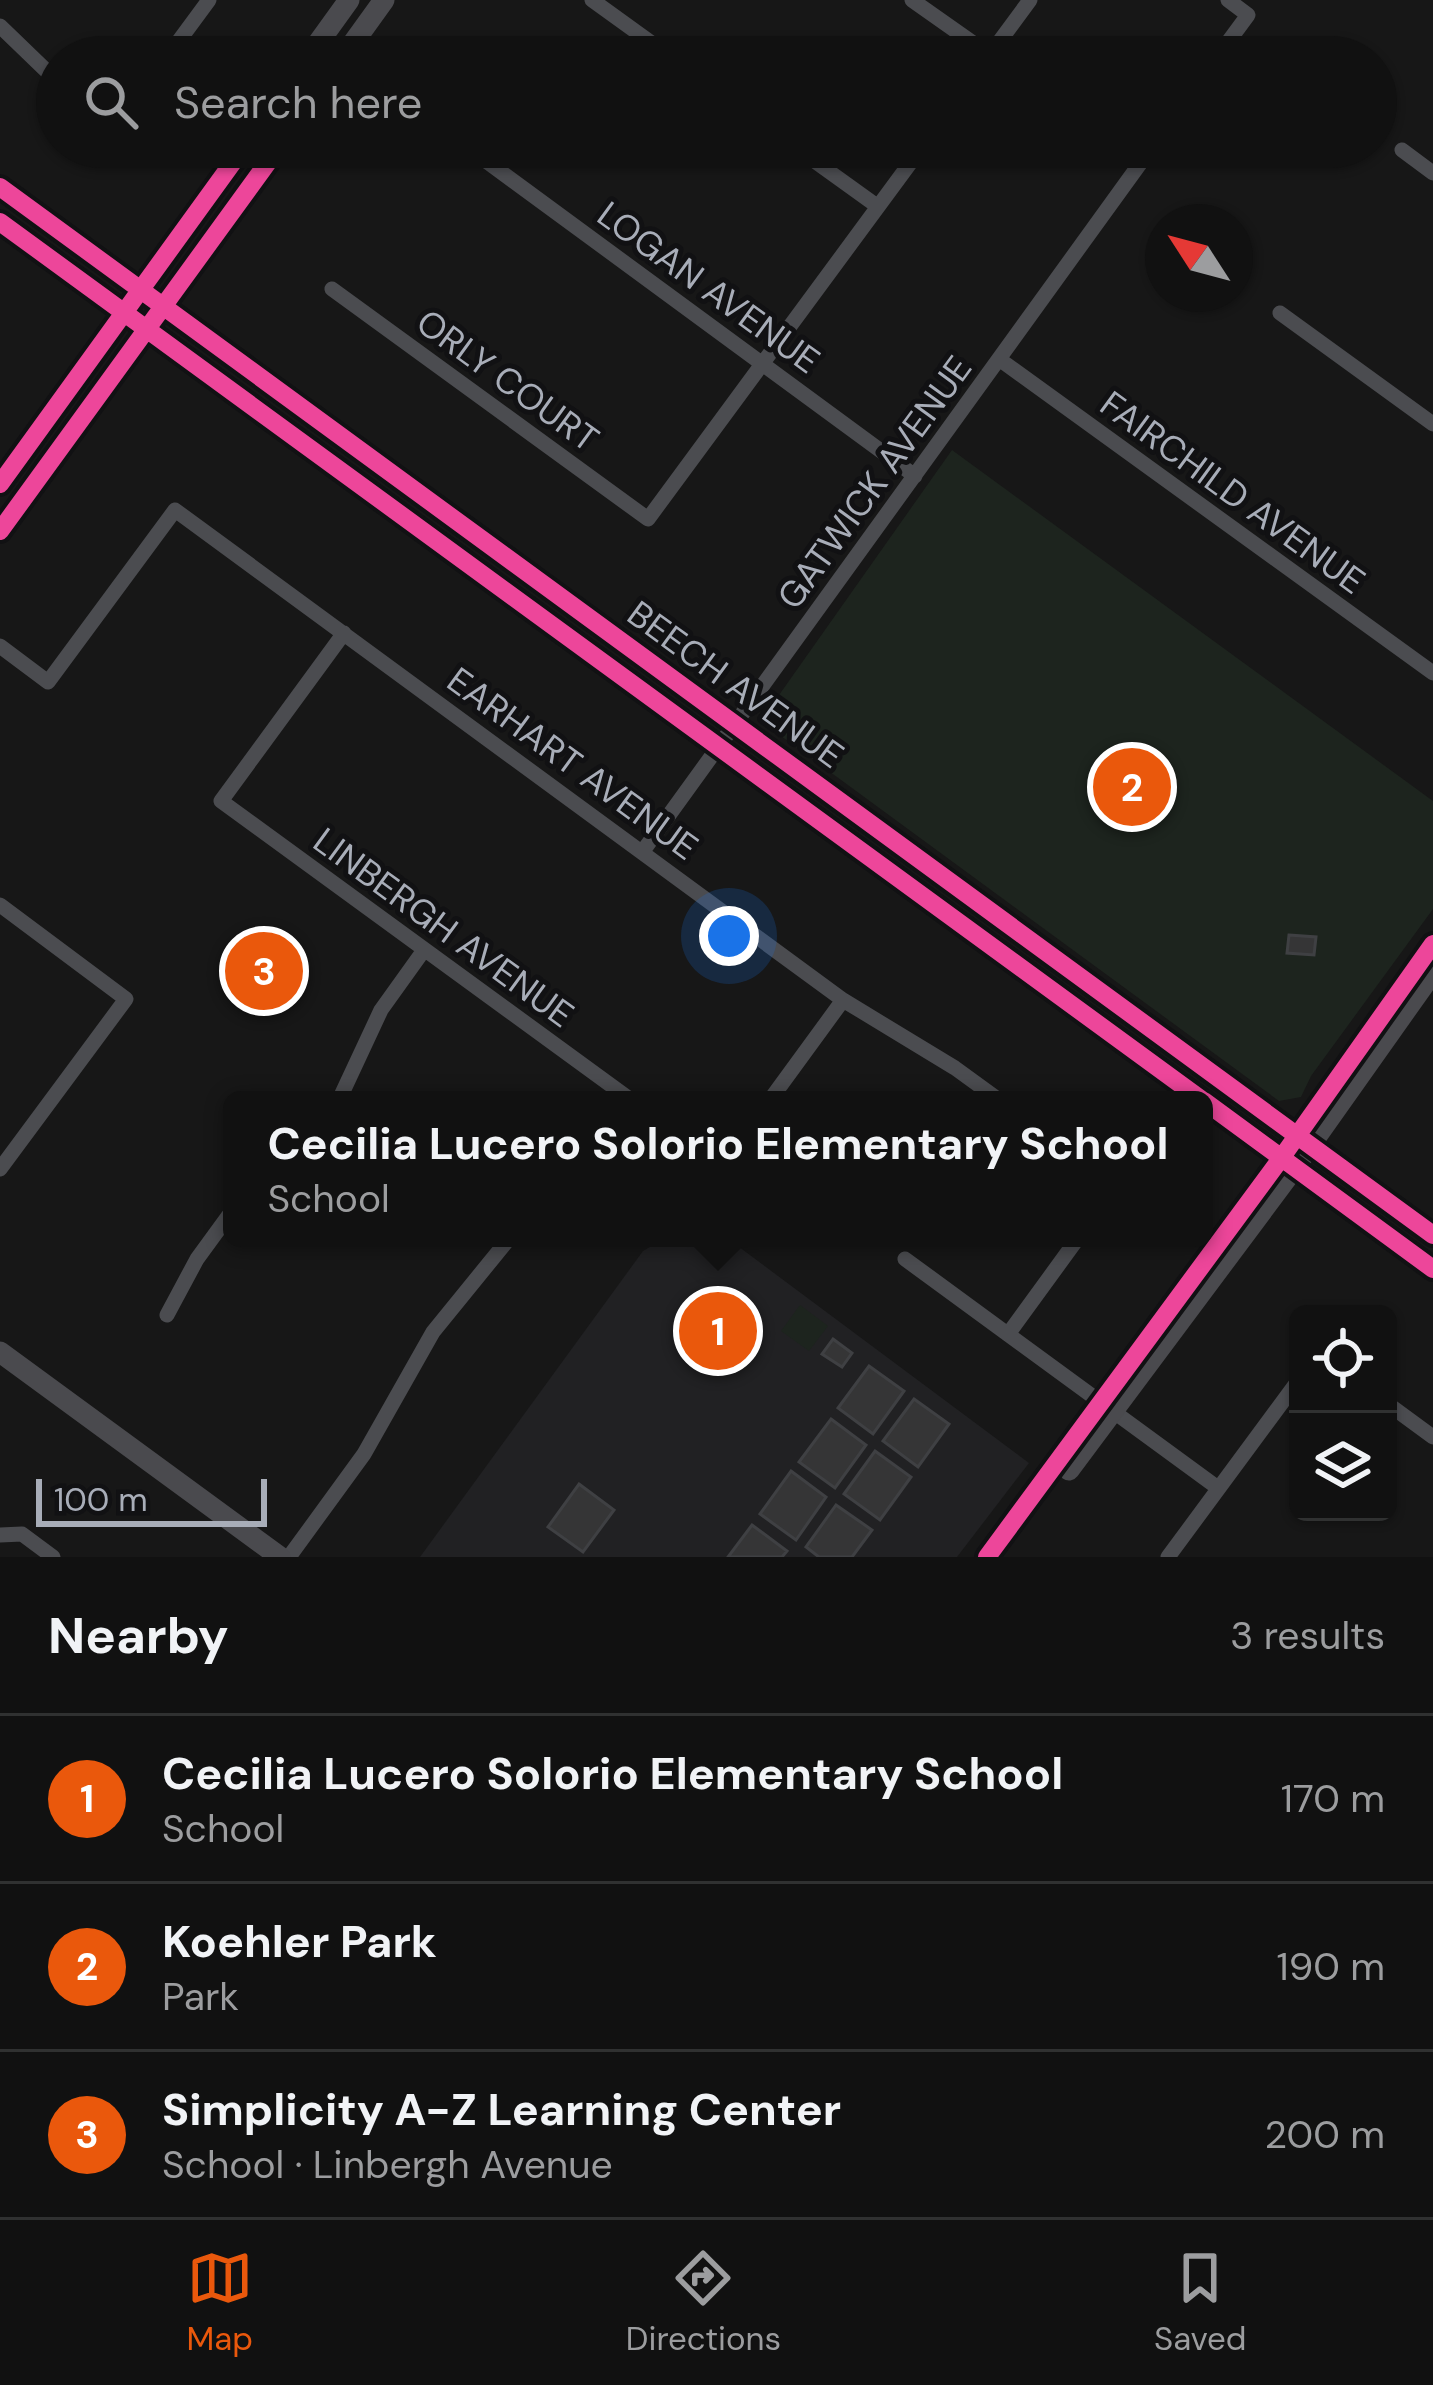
<!DOCTYPE html>
<html lang="en">
<head>
<meta charset="utf-8">
<style>
  :root { --surface:#111; --page:#1a1a1a; --text:#f1f3f6; --muted:#9c9d9f; --line:#303131; --accent:#ea580c }
  body { margin:0; font-family:"DM Sans",sans-serif; background:var(--page); color:var(--text) }
  .controls { position:absolute; right:36px; bottom:36px; display:grid; overflow:hidden; border-radius:18px; box-shadow:0 3px 9px #0004 }
  .controls button { width:108px; height:108px; display:grid; place-items:center; padding:0; border:0; border-bottom:3px solid var(--line); background:var(--surface); color:var(--text); font:60px sans-serif }
  .compass { position:absolute; left:1145px; top:204px; width:108px; height:108px; border-radius:50%; background:var(--surface); box-shadow:0 3px 9px #0004; rotate:306deg }
  .scale { position:absolute; left:36px; bottom:30px; width:231px; box-sizing:border-box; padding-left:12px; border:6px solid #a8adb8; border-top:0; font-size:33px; line-height:42px; white-space:nowrap; color:#a8adb8; -webkit-text-stroke:9px #111113; paint-order:stroke }
  .you { position:absolute; left:729px; top:936px; width:42px; height:42px; margin:-30px; border:9px solid #fff; border-radius:50%; background:#1a73e8; box-shadow:0 0 0 18px #1a73e833 }
  .badge { display:grid; place-items:center; width:78px; height:78px; border-radius:50%; background:var(--accent); color:#fff; font-size:39px; font-weight:700 }
  .pin { position:absolute; translate:-50% -50%; border:6px solid #fff; box-shadow:0 3px 12px #0006 }
  .popup { position:absolute; left:223px; top:1091px; width:990px; height:156px; box-sizing:border-box; display:grid; place-content:center; border-radius:18px; background:var(--surface); filter:drop-shadow(0 3px 9px #0005); font-size:39px; white-space:nowrap; color:var(--muted) }
  .popup b { font-size:45px; color:var(--text) }
  .popup::after { content:''; position:absolute; left:50%; top:100%; margin-left:-24px; border:24px solid transparent; border-top-color:var(--surface) }
  .list { margin:0; padding:0; list-style:none }
  h2 { display:flex; justify-content:space-between; align-items:center; height:156px; margin:0; padding:0 48px; font-size:51px }
  h2 small { font-size:39px; font-weight:400; color:var(--muted) }
  .list li { display:grid; grid-template-columns:78px 1fr auto; gap:36px; align-items:center; box-sizing:border-box; height:168px; padding:0 48px; border-top:3px solid var(--line) }
  .list b { display:block; font-size:45px; white-space:nowrap }
  .list p { margin:0; font-size:39px; white-space:nowrap; color:var(--muted) }
  .list em { font-size:39px; font-style:normal; color:var(--muted) }
  .icon { flex:none; width:66px; height:66px; fill:none; stroke:currentColor; stroke-width:2; stroke-linecap:round; stroke-linejoin:round }
  .map { position:relative; flex:none; width:1433px; height:1557px; overflow:hidden }
  .search { position:absolute; background:var(--surface); box-shadow:0 3px 9px #0004; left:36px; right:36px; top:36px; height:132px; display:flex; align-items:center; gap:30px; box-sizing:border-box; padding:0 42px; border-radius:66px; color:var(--muted); font-size:45px }
  .sheet { height:660px; background:var(--surface) }
  nav { display:flex; justify-content:space-around; align-items:center; box-sizing:border-box; height:168px; border-top:3px solid var(--line); background:var(--surface); font-size:33px; color:var(--muted) }
  nav a { display:grid; justify-items:center; gap:6px }
  nav .on { color:var(--accent) }
  .map>svg:first-child { display:block }
  .built { fill:#212123 }
  .park { fill:#1d241e }
  .building { fill:#353536; stroke:#3f4043; stroke-width:3 }
  .lines { fill:none; stroke-linecap:round; stroke-linejoin:round }
  .street { stroke:#4b4c50; stroke-width:15 }
  .secondary { stroke:#4a4a4e; stroke-width:21 }
  .cycleway-casing { stroke:#111113; stroke-width:26 }
  .cycleway { stroke:#ed469a; stroke-width:18 }
  .labels { text-anchor:middle; stroke-width:10; stroke-linejoin:round; paint-order:stroke }
  .street-label { font-size:36px; fill:#a8adb8; stroke:#111113 }
</style>
</head>
<body>
<div class="map">
<svg width="1433" height="1557" viewBox="0 0 1433 1557">
  <rect width="100%" height="100%" fill="#171717"/>
  <!-- built -->
  <path class="built" d="M 665,1238 L 727,1238 L 1029,1463 L 957,1557 L 420,1557 L 643,1251 Z"/>
  <!-- park -->
  <path class="park" d="M 952,450 L 1433,801 L 1433,909 L 1311,1076 L 1301,1097 L 1279,1101 L 777,733 L 772,705 Z
    M 800,1305 L 828,1326 L 809,1351 L 781,1331 Z"/>
  <!-- building -->
  <path class="building" d="M 1289,935 L 1316,937 L 1314,955 L 1287,953 Z
    M 833,1339 L 852,1353 L 842,1367 L 822,1354 Z
    M 869,1366 L 904,1391 L 873,1434 L 838,1408 Z
    M 914,1399 L 949,1424 L 918,1467 L 883,1441 Z
    M 831,1419 L 866,1445 L 835,1488 L 799,1462 Z
    M 875,1451 L 911,1477 L 880,1520 L 844,1494 Z
    M 791,1471 L 826,1497 L 796,1540 L 760,1514 Z
    M 579,1484 L 614,1510 L 583,1552 L 548,1527 Z
    M 836,1505 L 872,1530 L 852,1557 L 819,1557 L 806,1547 Z
    M 752,1525 L 787,1551 L 782,1557 L 728,1557 Z"/>
  <g class="lines">
    <!-- street -->
    <path class="street" d="M 592,0 L 671,57
      M 912,0 L 990,55
      M 0,26 L 57,81
      M 167,57 L 209,0
      M 988,57 L 1030,0
      M 1217,57 L 1248,15 L 1228,0
      M 467,147 L 915,476
      M 795,147 L 877,206
      M 1402,150 L 1433,173
      M 332,289 L 648,519 L 922,147
      M 1280,313 L 1433,424
      M 999,359 L 1433,673
      M 344,633 L 221,801 L 631,1100
      M 0,646 L 48,682 L 175,510 L 843,1000 L 955,1068 L 999,1100
      M 643,851 L 1152,147
      M 0,905 L 126,999 L 0,1169
      M 339,1100 L 381,1010 L 424,950
      M 770,1100 L 843,1000
      M 905,1259 L 1218,1488
      M 167,1315 L 197,1259 L 232,1211
      M 1009,1333 L 1078,1238
      M 1388,1404 L 1433,1437
      M 0,1535 L 22,1534 L 53,1557
      M 289,1557 L 364,1454 L 433,1332 L 507,1241
      M 1168,1557 L 1298,1381"/>
    <!-- secondary -->
    <path class="secondary" d="M 308,57 L 349,0
      M 343,57 L 384,0
      M 0,187 L 1433,1235
      M 0,222 L 1202,1100
      M 0,484 L 244,147
      M 0,531 L 279,147
      M 1204,1101 L 1433,1269
      M 0,1352 L 280,1557
      M 1069,1470 L 1295,1167 L 1433,972
      M 987,1557 L 1282,1157 L 1433,944"/>
    <!-- cycleway casing -->
    <g class="cycleway-casing">
      <path id="cycleway" d="M 0,187 L 1433,1235
        M 0,222 L 1202,1100
        M 0,484 L 244,147
        M 0,531 L 279,147
        M 1204,1101 L 1433,1269
        M 987,1557 L 1282,1157 L 1433,944"/>
    </g>
    <!-- cycleway -->
    <use href="#cycleway" class="cycleway"/>
  </g>
  <g class="labels">
    <!-- street labels -->
    <g class="street-label">
      <text transform="translate(709 287) rotate(36)" y="13">LOGAN AVENUE</text>
      <text transform="translate(508 380) rotate(36)" y="13">ORLY COURT</text>
      <text transform="translate(874 482) rotate(-54)" y="13">GATWICK AVENUE</text>
      <text transform="translate(1233 492) rotate(36)" y="13">FAIRCHILD AVENUE</text>
      <text transform="translate(736 684) rotate(36)" y="13">BEECH AVENUE</text>
      <text transform="translate(573 763) rotate(36)" y="13">EARHART AVENUE</text>
      <text transform="translate(444 927) rotate(36)" y="13">LINBERGH AVENUE</text>
    </g>
  </g>
</svg>
<div class="controls">
<button><svg class="icon" aria-label="locate" viewBox="0 0 24 24"><circle cx="12" cy="12" r="6"/><path d="M12 2v4M12 18v4M2 12h4M18 12h4"/></svg></button>
<button><svg class="icon" aria-label="layers" viewBox="0 0 24 24"><path d="M12 4l9 5-9 5-9-5zM3 14l9 5 9-5"/></svg></button>
</div>
<svg class="compass" viewBox="-18 -18 36 36"><path d="M0-13l5 13h-10z" fill="#e53935"/><path d="M0 13l5-13h-10z" fill="#9c9d9f"/></svg>
<div class="scale">100 m</div>
<div class="you"></div>
<div class="pin badge" style="left:718px;top:1331px">1</div>
<div class="popup"><b>Cecilia Lucero Solorio Elementary School</b>School</div>
<div class="pin badge" style="left:1132px;top:787px">2</div>
<div class="pin badge" style="left:264px;top:971px">3</div>
<div class="search"><svg class="icon" aria-label="search" viewBox="0 0 24 24"><circle cx="10" cy="10" r="6"/><path d="M15 15l6 6"/></svg>Search here</div>
</div>
<section class="sheet">
<h2>Nearby<small>3 results</small></h2>
<ul class="list">
<li><span class="badge">1</span><div><b>Cecilia Lucero Solorio Elementary School</b><p>School</p></div><em>170 m</em></li>
<li><span class="badge">2</span><div><b>Koehler Park</b><p>Park</p></div><em>190 m</em></li>
<li><span class="badge">3</span><div><b>Simplicity A-Z Learning Center</b><p>School · Linbergh Avenue</p></div><em>200 m</em></li>
</ul>
</section>
<nav>
<a class="on"><svg class="icon" aria-label="map" viewBox="0 0 24 24"><path d="M3 6l6-2 6 2 6-2v14l-6 2-6-2-6 2zM9 4v14M15 6v14"/></svg>Map</a>
<a><svg class="icon" aria-label="directions" viewBox="0 0 24 24"><path d="M12 3l9 9-9 9-9-9zM9 14v-3h6M13 9l2 2-2 2"/></svg>Directions</a>
<a><svg class="icon" aria-label="saved" viewBox="0 0 24 24"><path d="M7 4h10v16l-5-4-5 4z"/></svg>Saved</a>
</nav>
</body>
</html>
